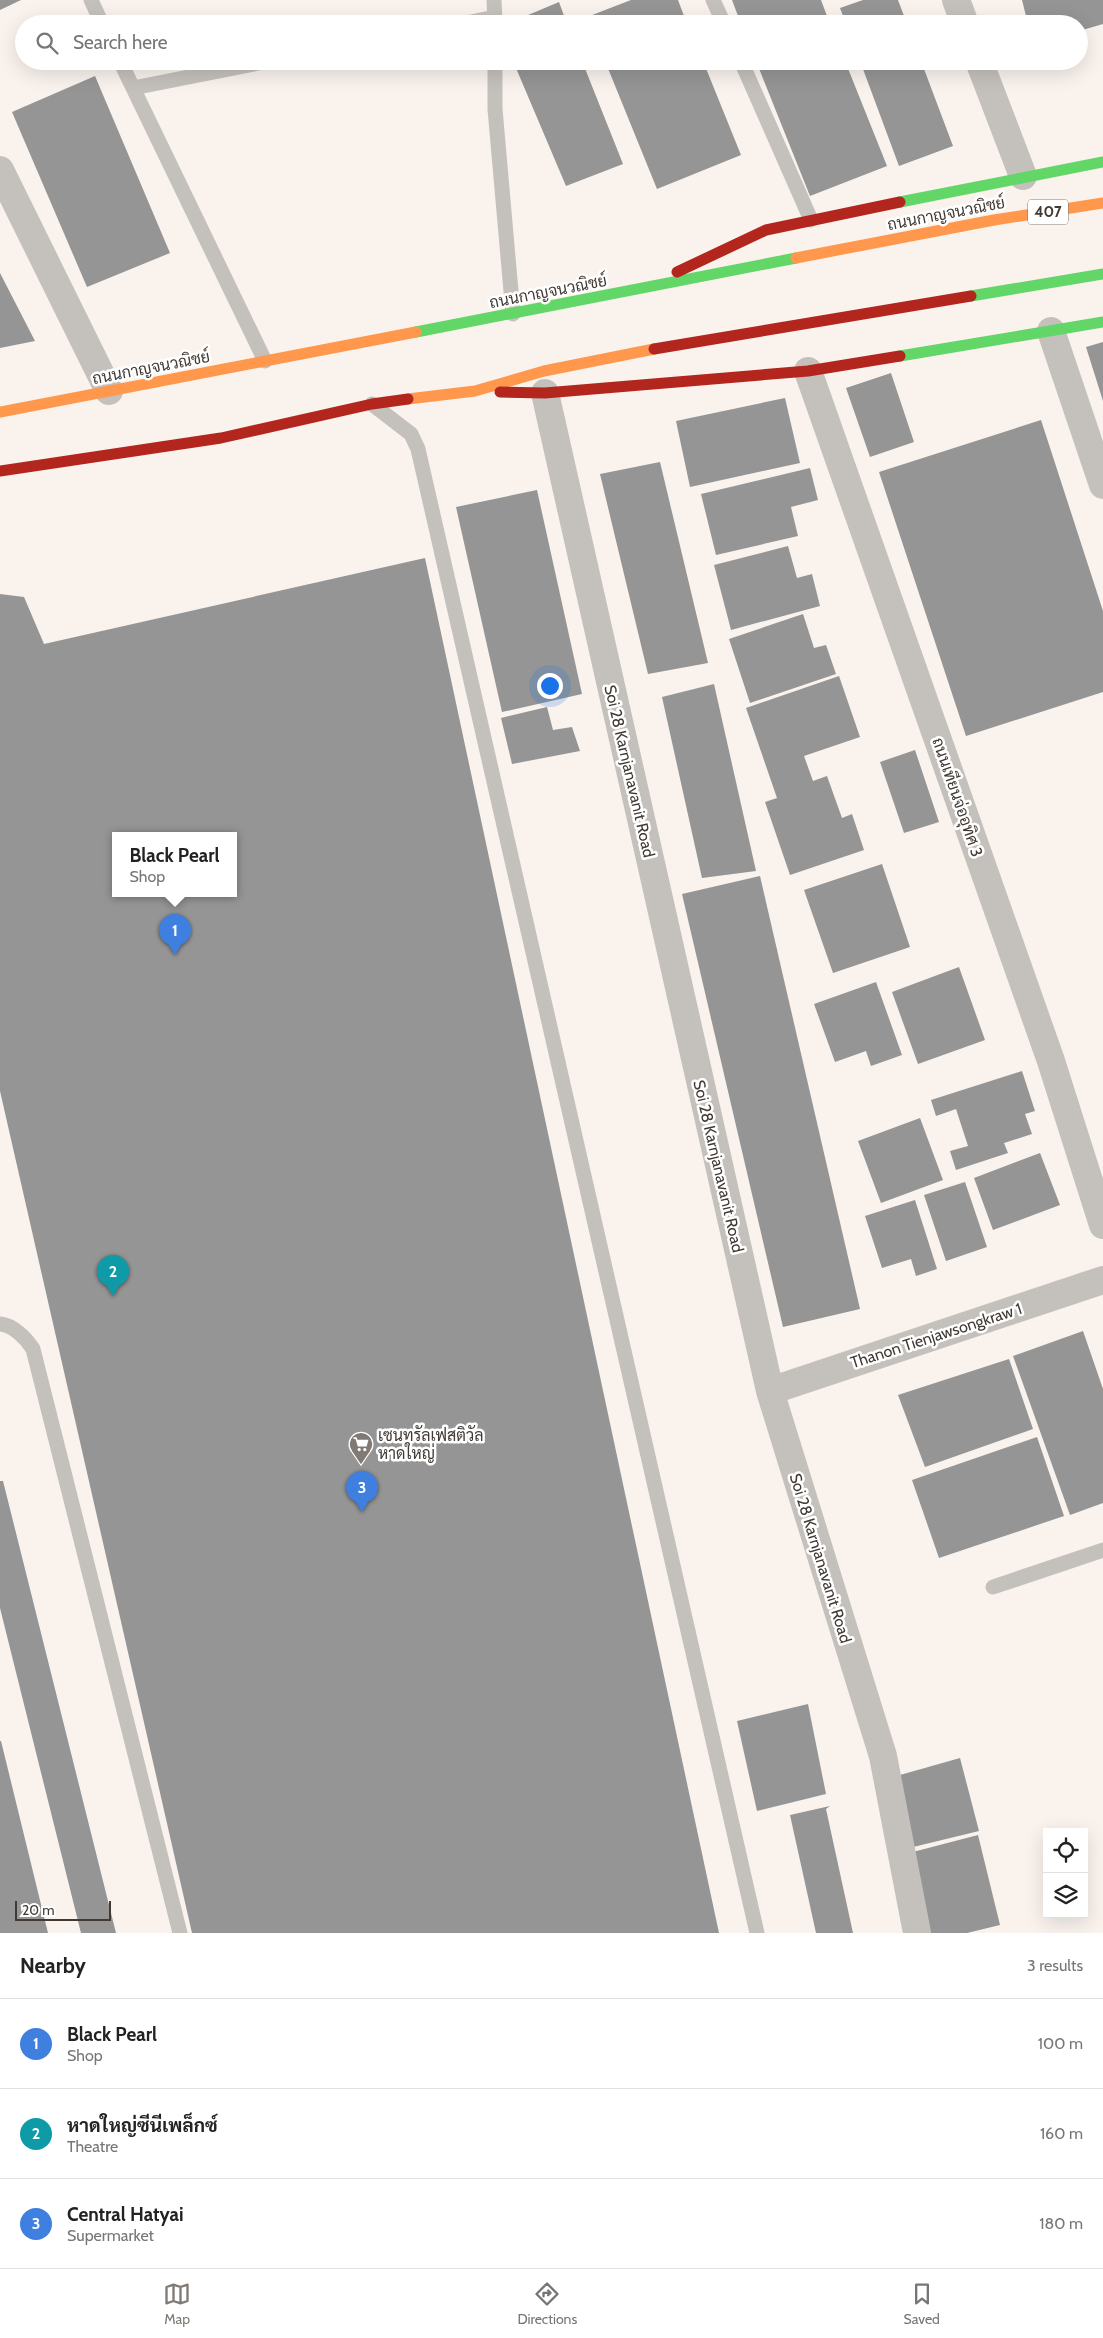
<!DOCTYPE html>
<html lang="en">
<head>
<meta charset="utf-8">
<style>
  :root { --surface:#fff; --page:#f2f2f2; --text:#222; --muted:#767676; --line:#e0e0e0; --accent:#817a74 }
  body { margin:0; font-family:Cabin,Sarabun,sans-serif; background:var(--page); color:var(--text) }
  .controls { position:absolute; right:15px; bottom:15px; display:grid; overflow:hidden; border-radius:0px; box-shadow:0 5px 20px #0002 }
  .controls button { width:45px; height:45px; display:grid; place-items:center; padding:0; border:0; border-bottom:1px solid var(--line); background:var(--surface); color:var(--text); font:25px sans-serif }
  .scale { position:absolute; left:15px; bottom:12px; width:96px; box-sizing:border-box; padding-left:5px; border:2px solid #413933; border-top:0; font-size:14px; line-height:18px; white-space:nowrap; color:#413933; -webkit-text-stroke:4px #fff; paint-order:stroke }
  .you { position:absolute; left:549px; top:685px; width:18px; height:18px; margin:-12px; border:4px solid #fff; border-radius:50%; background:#1a73e8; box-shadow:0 0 0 8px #1a73e833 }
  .badge { display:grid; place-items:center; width:32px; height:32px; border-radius:50%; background:var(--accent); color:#fff; font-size:16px; font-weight:700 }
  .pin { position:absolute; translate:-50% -41px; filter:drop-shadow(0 1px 2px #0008) }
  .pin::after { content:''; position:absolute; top:26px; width:18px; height:15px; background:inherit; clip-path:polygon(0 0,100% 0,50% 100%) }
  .popup { position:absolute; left:112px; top:832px; width:125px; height:65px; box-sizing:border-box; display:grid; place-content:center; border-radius:0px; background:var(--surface); filter:drop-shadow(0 1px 4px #0005); font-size:16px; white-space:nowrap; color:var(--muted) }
  .popup b { font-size:19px; color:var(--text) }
  .popup::after { content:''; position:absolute; left:50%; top:100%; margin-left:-10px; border:10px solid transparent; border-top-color:var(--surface) }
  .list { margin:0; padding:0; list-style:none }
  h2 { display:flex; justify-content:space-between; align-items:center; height:65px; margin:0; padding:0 20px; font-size:21px }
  h2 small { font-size:16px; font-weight:400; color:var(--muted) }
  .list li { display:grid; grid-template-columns:32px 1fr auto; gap:15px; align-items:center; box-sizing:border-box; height:90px; padding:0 20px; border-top:1px solid var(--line) }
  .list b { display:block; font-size:19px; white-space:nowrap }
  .list p { margin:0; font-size:16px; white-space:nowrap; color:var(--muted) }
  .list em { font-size:16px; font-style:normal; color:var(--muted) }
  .icon { flex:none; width:28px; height:28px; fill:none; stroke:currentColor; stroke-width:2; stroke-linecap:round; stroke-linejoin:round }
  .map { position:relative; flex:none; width:1103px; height:1933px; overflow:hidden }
  .search { position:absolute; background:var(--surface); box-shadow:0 5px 20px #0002; left:15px; right:15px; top:15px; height:55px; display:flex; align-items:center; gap:12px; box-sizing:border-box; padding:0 18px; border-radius:28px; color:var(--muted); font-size:19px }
  .sheet { height:335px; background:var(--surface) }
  nav { display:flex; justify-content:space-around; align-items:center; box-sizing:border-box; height:70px; border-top:1px solid var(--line); background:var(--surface); font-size:14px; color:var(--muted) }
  nav a { display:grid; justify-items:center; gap:2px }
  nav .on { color:var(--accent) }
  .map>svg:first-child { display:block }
  .building { fill:#949594; fill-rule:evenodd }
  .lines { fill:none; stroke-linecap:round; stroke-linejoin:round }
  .lane { stroke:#c4c1bd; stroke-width:15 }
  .street { stroke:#c4c1bd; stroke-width:28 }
  .fast { stroke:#63d668; stroke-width:11 }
  .slow { stroke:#ff974d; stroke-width:11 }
  .jam { stroke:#b3261e; stroke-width:11 }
  .labels { text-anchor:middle; stroke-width:5; stroke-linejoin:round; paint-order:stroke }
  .shield { fill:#fff; stroke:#7a7470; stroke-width:1 }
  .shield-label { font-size:15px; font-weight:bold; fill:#413933 }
  .street-label { font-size:16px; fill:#413933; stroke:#fff }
  .poi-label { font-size:16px; fill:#413933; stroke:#fff; text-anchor:start }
</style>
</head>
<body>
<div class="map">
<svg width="1103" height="1933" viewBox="0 0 1103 1933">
  <rect width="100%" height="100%" fill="#f9f2ed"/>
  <!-- building -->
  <path class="building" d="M 0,0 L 21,0 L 0,10 Z
    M 631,0 L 678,0 L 687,24 L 590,24 L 587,17 Z
    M 732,0 L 821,0 L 830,24 L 741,24 Z
    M 863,0 L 898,0 L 907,24 L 846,24 L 840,8 Z
    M 1022,0 L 1103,0 L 1103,24 L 1079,31 L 1079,24 L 1028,24 Z
    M 559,2 L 567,24 L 507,24 Z
    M 513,61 L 582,61 L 623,164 L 566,186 Z
    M 605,61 L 703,61 L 741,155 L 657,189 Z
    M 756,61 L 845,61 L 887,166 L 810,196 Z
    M 860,61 L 921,61 L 953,146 L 899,166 Z
    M 95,76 L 170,253 L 87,287 L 12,112 Z
    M 0,273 L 35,341 L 0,348 Z
    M 1103,342 L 1103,401 L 1086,347 Z
    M 891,373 L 914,442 L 870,457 L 846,388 Z
    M 785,398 L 800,463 L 690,487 L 676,421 Z
    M 1041,420 L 1103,611 L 1103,692 L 966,736 L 879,472 Z
    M 660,462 L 708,663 L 648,674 L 600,474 Z
    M 810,468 L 818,500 L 791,507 L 798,536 L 716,555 L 701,494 Z
    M 537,490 L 582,694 L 502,712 L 456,507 Z
    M 788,546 L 797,578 L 812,574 L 820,606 L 731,630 L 714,565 Z
    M 425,558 L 719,1933 L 192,1933 L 0,1091 L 0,594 L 24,597 L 44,644 ZM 116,836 L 234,836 L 234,894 L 116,894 Z
    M 803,614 L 814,648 L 826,645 L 836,674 L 750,703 L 729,639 Z
    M 839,676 L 860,737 L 804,756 L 813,781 L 827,776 L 842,818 L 852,814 L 864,850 L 790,875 L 765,802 L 777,798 L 746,708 Z
    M 714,684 L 756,871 L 702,878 L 662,697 Z
    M 547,707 L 553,730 L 572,727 L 580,751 L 512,764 L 501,718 Z
    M 915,750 L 939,822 L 904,833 L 880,762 Z
    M 882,864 L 910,947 L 833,973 L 804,890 Z
    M 760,876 L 860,1309 L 783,1327 L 682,894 Z
    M 959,967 L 985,1040 L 918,1064 L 892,992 Z
    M 876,982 L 902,1055 L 871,1066 L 866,1051 L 835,1062 L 814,1004 Z
    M 1022,1071 L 1035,1111 L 1025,1114 L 1032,1134 L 1004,1143 L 1008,1153 L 956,1170 L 950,1151 L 968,1146 L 956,1109 L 936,1116 L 931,1100 Z
    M 920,1118 L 943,1180 L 881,1203 L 858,1141 Z
    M 1040,1153 L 1060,1205 L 993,1230 L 974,1178 Z
    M 965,1182 L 987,1247 L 946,1261 L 924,1195 Z
    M 915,1200 L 937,1269 L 916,1276 L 911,1259 L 882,1268 L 865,1216 Z
    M 1083,1331 L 1103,1389 L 1103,1503 L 1070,1515 L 1013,1356 Z
    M 1009,1359 L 1033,1429 L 925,1467 L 898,1395 Z
    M 1037,1437 L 1064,1516 L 939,1558 L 912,1480 Z
    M 0,1481 L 3,1481 L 116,1933 L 81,1933 L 0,1608 Z
    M 808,1704 L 826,1794 L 757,1811 L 737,1721 Z
    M 0,1741 L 1,1741 L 48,1933 L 0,1933 Z
    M 960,1758 L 979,1831 L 905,1849 L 893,1777 Z
    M 830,1806 L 826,1809 L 853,1933 L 816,1933 L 790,1815 Z
    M 978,1835 L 1000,1925 L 967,1933 L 926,1933 L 909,1853 Z"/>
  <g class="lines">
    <!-- lane -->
    <path class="lane" d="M 91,0 L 102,24
      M 494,0 L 495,24
      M 713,0 L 724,24
      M 461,24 L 495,17
      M 120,61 L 265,361
      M 495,61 L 495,109 L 513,314
      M 741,61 L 811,220
      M 133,88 L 269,61
      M 372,404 L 411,434 L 418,449 L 757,1933
      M 0,1324 C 13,1325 26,1338 33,1349 L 180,1933
      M 993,1587 L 1103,1550"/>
    <!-- street -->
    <path class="street" d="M 956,0 L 965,24
      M 979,61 L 1023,176
      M 0,170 L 109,391
      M 1051,331 L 1103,485
      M 808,371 L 1051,1061 L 1103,1225
      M 545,393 L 770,1391 L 883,1756 L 917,1933
      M 770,1391 L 1103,1280"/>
    <!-- fast -->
    <path class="fast" d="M 900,202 L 1103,162
      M 971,296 L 1103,274
      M 416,332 L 796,258
      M 900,356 L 1103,322"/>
    <!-- slow -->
    <path class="slow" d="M 796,258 L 994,220 L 1103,203
      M 408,399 L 475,391 L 544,371 L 654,349
      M 0,412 L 416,332"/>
    <!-- jam -->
    <path class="jam" d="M 677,272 L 766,230 L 900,202
      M 654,349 L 971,296
      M 500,392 L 545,393 L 808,371 L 900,356
      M 0,471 L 221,438 L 372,404 L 408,399"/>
  </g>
  <!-- icons -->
  <defs>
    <g id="supermarket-pin" transform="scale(1.25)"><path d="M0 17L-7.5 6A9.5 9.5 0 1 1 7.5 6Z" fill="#817a74" stroke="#fff"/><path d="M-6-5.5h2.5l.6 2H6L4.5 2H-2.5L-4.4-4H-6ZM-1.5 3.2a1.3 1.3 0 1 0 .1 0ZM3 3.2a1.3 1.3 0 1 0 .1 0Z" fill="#fff"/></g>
  </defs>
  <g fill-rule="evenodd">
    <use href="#supermarket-pin" x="361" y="1444"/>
  </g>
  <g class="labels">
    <!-- shield labels -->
    <rect class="shield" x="1028" y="199.5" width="40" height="25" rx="4"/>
    <g class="shield-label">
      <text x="1048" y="217">407</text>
    </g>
    <!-- street labels -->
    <g class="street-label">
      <text transform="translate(946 213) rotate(-11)" y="6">ถนนกาญจนวณิชย์</text>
      <text transform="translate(548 291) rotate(-11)" y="6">ถนนกาญจนวณิชย์</text>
      <text transform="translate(151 367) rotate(-11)" y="6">ถนนกาญจนวณิชย์</text>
      <text transform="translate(630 771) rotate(77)" y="6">Soi 28 Karnjanavanit Road</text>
      <text transform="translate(958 797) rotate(71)" y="6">ถนนเทียนจ่ออุทิศ 3</text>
      <text transform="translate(719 1166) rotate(77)" y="6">Soi 28 Karnjanavanit Road</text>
      <text transform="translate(936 1335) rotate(-18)" y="6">Thanon Tienjawsongkraw 1</text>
      <text transform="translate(821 1558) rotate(73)" y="6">Soi 28 Karnjanavanit Road</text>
    </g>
    <!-- poi labels -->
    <g class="poi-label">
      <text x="378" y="1441">เซนทรัลเฟสติวัล<tspan x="378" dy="18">หาดใหญ่</tspan></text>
    </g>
  </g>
</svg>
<div class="controls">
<button><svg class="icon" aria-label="locate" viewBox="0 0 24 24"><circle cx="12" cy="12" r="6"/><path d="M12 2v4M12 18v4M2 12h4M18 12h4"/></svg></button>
<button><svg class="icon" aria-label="layers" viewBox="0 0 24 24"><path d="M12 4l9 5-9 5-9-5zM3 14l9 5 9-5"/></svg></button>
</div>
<div class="scale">20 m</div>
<div class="you"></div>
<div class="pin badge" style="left:175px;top:955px;background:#3f7fe0">1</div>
<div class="popup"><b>Black Pearl</b>Shop</div>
<div class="pin badge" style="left:113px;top:1296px;background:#0f9aa8">2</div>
<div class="pin badge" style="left:362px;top:1512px;background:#3f7fe0">3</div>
<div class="search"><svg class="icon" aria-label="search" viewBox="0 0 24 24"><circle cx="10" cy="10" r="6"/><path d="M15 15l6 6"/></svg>Search here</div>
</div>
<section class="sheet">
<h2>Nearby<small>3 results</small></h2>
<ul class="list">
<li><span class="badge" style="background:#3f7fe0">1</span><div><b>Black Pearl</b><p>Shop</p></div><em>100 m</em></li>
<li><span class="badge" style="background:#0f9aa8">2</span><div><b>หาดใหญ่ซีนีเพล็กซ์</b><p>Theatre</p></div><em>160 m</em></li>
<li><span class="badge" style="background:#3f7fe0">3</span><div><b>Central Hatyai</b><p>Supermarket</p></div><em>180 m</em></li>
</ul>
</section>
<nav>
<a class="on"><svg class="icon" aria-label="map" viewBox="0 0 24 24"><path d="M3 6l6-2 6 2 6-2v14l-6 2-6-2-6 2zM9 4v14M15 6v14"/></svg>Map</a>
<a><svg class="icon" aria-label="directions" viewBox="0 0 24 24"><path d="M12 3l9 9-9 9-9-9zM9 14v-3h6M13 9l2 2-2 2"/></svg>Directions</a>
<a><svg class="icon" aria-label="saved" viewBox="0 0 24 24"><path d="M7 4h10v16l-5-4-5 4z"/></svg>Saved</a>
</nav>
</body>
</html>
